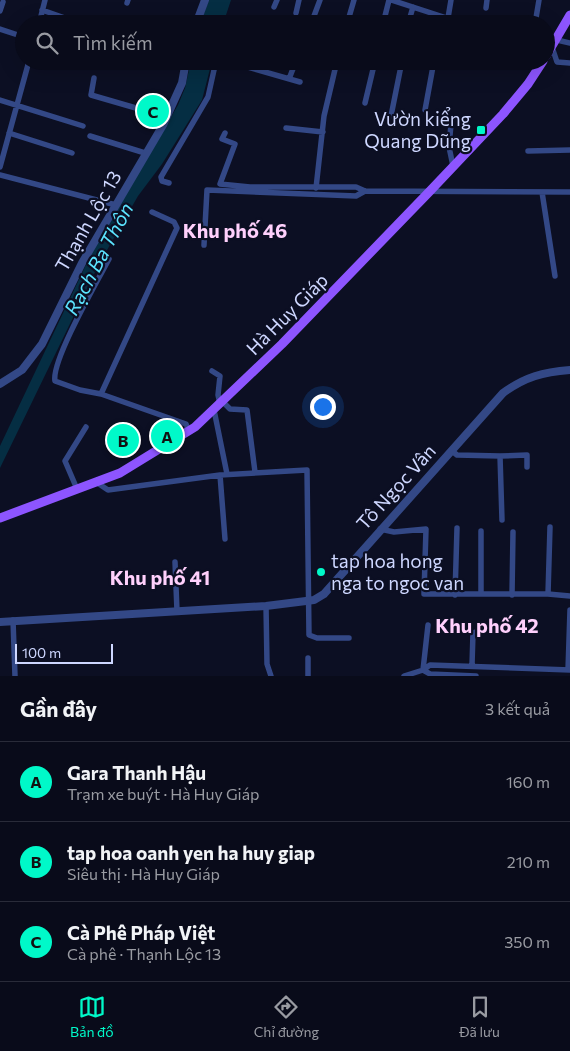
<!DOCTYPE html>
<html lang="vi">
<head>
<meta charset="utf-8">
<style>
  :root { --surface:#090b1a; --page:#171927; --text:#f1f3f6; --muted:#999ba2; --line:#292b39; --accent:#00f9c9 }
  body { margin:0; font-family:Commissioner,sans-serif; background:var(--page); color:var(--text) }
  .scale { position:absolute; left:15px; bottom:12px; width:98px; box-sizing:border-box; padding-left:5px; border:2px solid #ced7ff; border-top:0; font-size:14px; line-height:18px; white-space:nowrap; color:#ced7ff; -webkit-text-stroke:4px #0c0f23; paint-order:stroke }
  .you { position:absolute; left:322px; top:406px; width:18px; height:18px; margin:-12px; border:4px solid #fff; border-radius:50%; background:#1a73e8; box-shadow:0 0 0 8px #1a73e833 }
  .badge { display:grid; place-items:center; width:32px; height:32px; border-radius:50%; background:var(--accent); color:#111; font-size:16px; font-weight:700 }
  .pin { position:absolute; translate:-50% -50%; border:2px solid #fff; box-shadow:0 1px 5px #0006 }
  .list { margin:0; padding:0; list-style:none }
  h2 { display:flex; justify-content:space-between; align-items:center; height:65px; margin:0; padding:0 20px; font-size:21px }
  h2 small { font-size:16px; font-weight:400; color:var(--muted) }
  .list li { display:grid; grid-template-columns:32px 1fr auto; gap:15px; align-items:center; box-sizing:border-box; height:80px; padding:0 20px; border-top:1px solid var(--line) }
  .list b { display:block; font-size:19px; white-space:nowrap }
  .list p { margin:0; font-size:16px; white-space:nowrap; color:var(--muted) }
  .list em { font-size:16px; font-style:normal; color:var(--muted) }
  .icon { flex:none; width:28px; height:28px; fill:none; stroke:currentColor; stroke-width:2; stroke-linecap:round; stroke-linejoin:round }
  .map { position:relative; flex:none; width:570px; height:676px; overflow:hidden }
  .search { position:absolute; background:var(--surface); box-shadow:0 5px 20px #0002; left:15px; right:15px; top:15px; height:55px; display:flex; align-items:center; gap:12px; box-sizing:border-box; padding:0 18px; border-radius:28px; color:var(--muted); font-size:19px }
  .sheet { height:305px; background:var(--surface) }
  nav { display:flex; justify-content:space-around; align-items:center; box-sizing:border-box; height:70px; border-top:1px solid var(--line); background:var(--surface); font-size:14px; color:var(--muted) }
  nav a { display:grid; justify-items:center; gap:2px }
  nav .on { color:var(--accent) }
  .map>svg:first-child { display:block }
  .water { fill:#052e43 }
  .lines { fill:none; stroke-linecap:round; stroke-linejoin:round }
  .minor { stroke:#334886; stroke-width:5.5 }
  .tertiary { stroke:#334886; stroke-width:8 }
  .primary { stroke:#8d55ff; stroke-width:9 }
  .poi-dot { fill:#00f9c9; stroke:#0c0f23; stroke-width:2 }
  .labels { text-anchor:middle; stroke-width:4.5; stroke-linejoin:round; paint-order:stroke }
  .poi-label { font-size:19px; fill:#ced7ff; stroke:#0c0f23; text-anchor:end }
  .street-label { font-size:19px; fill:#ced7ff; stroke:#0c0f23 }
  .neighbourhood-label { font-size:20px; font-weight:bold; fill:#ffd0fc; stroke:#0c0f23 }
  .water-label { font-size:20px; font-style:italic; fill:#5ce4ff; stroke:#0c0f23 }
</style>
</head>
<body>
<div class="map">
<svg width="570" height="676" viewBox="0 0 570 676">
  <rect width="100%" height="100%" fill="#0c0f23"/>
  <!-- water -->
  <path class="water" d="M 209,0 L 231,0 L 223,24 L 200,24 Z
    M 191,61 L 212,61 L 202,100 L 162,164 L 138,196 L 99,264 L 0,468 L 0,446 L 92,252 L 178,105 L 185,88 Z"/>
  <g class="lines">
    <!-- minor -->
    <path class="minor" d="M 391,0 L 465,24
      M 127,3 L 128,0
      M 274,7 L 277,0
      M 486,8 L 487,0
      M 42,10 L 82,24
      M 0,11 L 3,2
      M 296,13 L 299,0
      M 448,18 L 451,0
      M 39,24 L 45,0
      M 311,24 L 320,0
      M 347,24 L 354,0
      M 383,24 L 389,0
      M 408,24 L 413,7
      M 535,24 L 539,0
      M 0,29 L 24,37
      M 557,40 L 570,43
      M 552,47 L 557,62 L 570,63
      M 227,61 L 300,82
      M 94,78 L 91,95 L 167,117
      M 289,79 L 296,61
      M 0,100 L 83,126
      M 365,103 L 375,61
      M 425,110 L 434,61
      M 391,116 L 402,61
      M 451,124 L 449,147 L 453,166
      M 286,128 L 323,132
      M 9,133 L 72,153
      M 225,133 L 222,139 L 235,144 L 220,184 L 250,187 L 356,187 L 365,191 L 570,192
      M 90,136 L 145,153
      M 528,151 L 570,150
      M 0,167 L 29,61
      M 0,175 L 116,205
      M 169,183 L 162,181 L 161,177 L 208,97 L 216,61
      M 316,188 L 324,116 L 337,61
      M 542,192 L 555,276
      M 204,245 L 207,190 L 356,196 L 365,191
      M 109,259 C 98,280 51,361 55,381 L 80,390 L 101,394 L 186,424 L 189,432
      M 212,371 L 220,376 L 218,395 L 220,404
      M 101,394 L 177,228 L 174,222 L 152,212
      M 223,402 L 230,409 L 247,410 L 255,472
      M 214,410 L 227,474
      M 452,451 L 457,455 L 500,456 L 502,520
      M 500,456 L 527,455 L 527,467
      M 220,475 L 225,539
      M 96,482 L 108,490 L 220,475 L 307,470 L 309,635 L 317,638 L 349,638
      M 77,489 L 65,461 L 86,427
      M 380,529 L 394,532 L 426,529 L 424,594 L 548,594 L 570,596
      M 175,562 L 177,611
      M 481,593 L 481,531
      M 548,594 L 550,527
      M 455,595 L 457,528
      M 512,595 L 513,532
      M 266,606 L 267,664 L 271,676
      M 13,620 L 15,676
      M 472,665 L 473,633 L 480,631
      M 423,670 L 430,674 L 476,676
      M 423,670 L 428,625
      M 568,670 L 570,610
      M 308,676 L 308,658
      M 404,676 L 423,670 L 430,665 L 570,670"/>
    <!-- tertiary -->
    <path class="tertiary" d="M 196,24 L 205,0
      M 0,384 L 22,370 L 42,344 L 82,263 L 163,125 L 182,83 L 186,61
      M 0,622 L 266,606 L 314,600 L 324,594 L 503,393 C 525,377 543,372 570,370"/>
    <!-- primary -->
    <path class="primary" d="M 546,56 L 570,15
      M 0,518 L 120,473 L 195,427 L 282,344 L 430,191 L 503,114 L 528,84 L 543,61"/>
  </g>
  <!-- markers -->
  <g class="poi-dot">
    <rect x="476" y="125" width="10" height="10" rx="2.5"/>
    <circle cx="321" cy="572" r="5"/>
  </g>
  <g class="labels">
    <!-- poi labels -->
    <g class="poi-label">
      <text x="471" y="126">Vườn kiểng<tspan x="471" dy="22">Quang Dũng</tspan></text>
      <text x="331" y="568" text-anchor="start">tap hoa hong<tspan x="331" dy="22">nga to ngoc van</tspan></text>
    </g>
    <!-- street labels -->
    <g class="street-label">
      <text transform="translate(88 221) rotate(-60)" y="7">Thạnh Lộc 13</text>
      <text transform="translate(287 314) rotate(-45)" y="7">Hà Huy Giáp</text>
      <text transform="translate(396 487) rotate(-48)" y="7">Tô Ngọc Vân</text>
    </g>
    <!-- neighbourhood labels -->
    <g class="neighbourhood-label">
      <text x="235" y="238">Khu phố 46</text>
      <text x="160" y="585">Khu phố 41</text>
      <text x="487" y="633">Khu phố 42</text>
    </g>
    <!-- water labels -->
    <g class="water-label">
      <text transform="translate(99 259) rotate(-62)" y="7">Rạch Ba Thôn</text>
    </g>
  </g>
</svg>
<div class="scale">100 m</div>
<div class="you"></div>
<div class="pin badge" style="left:167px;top:436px">A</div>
<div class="pin badge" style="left:123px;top:440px">B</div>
<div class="pin badge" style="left:153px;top:111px">C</div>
<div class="search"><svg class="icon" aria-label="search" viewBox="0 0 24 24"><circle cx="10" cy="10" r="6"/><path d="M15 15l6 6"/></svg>Tìm kiếm</div>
</div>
<section class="sheet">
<h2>Gần đây<small>3 kết quả</small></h2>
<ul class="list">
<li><span class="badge">A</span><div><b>Gara Thanh Hậu</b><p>Trạm xe buýt · Hà Huy Giáp</p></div><em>160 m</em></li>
<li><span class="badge">B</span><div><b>tap hoa oanh yen ha huy giap</b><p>Siêu thị · Hà Huy Giáp</p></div><em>210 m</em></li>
<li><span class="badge">C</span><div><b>Cà Phê Pháp Việt</b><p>Cà phê · Thạnh Lộc 13</p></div><em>350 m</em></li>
</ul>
</section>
<nav>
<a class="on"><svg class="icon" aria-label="map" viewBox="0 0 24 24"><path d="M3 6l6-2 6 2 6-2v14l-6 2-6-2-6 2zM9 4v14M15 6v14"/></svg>Bản đồ</a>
<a><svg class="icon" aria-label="directions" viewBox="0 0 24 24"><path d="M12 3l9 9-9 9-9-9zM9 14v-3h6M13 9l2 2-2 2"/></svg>Chỉ đường</a>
<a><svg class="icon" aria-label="saved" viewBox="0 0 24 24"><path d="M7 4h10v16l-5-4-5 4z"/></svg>Đã lưu</a>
</nav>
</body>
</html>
